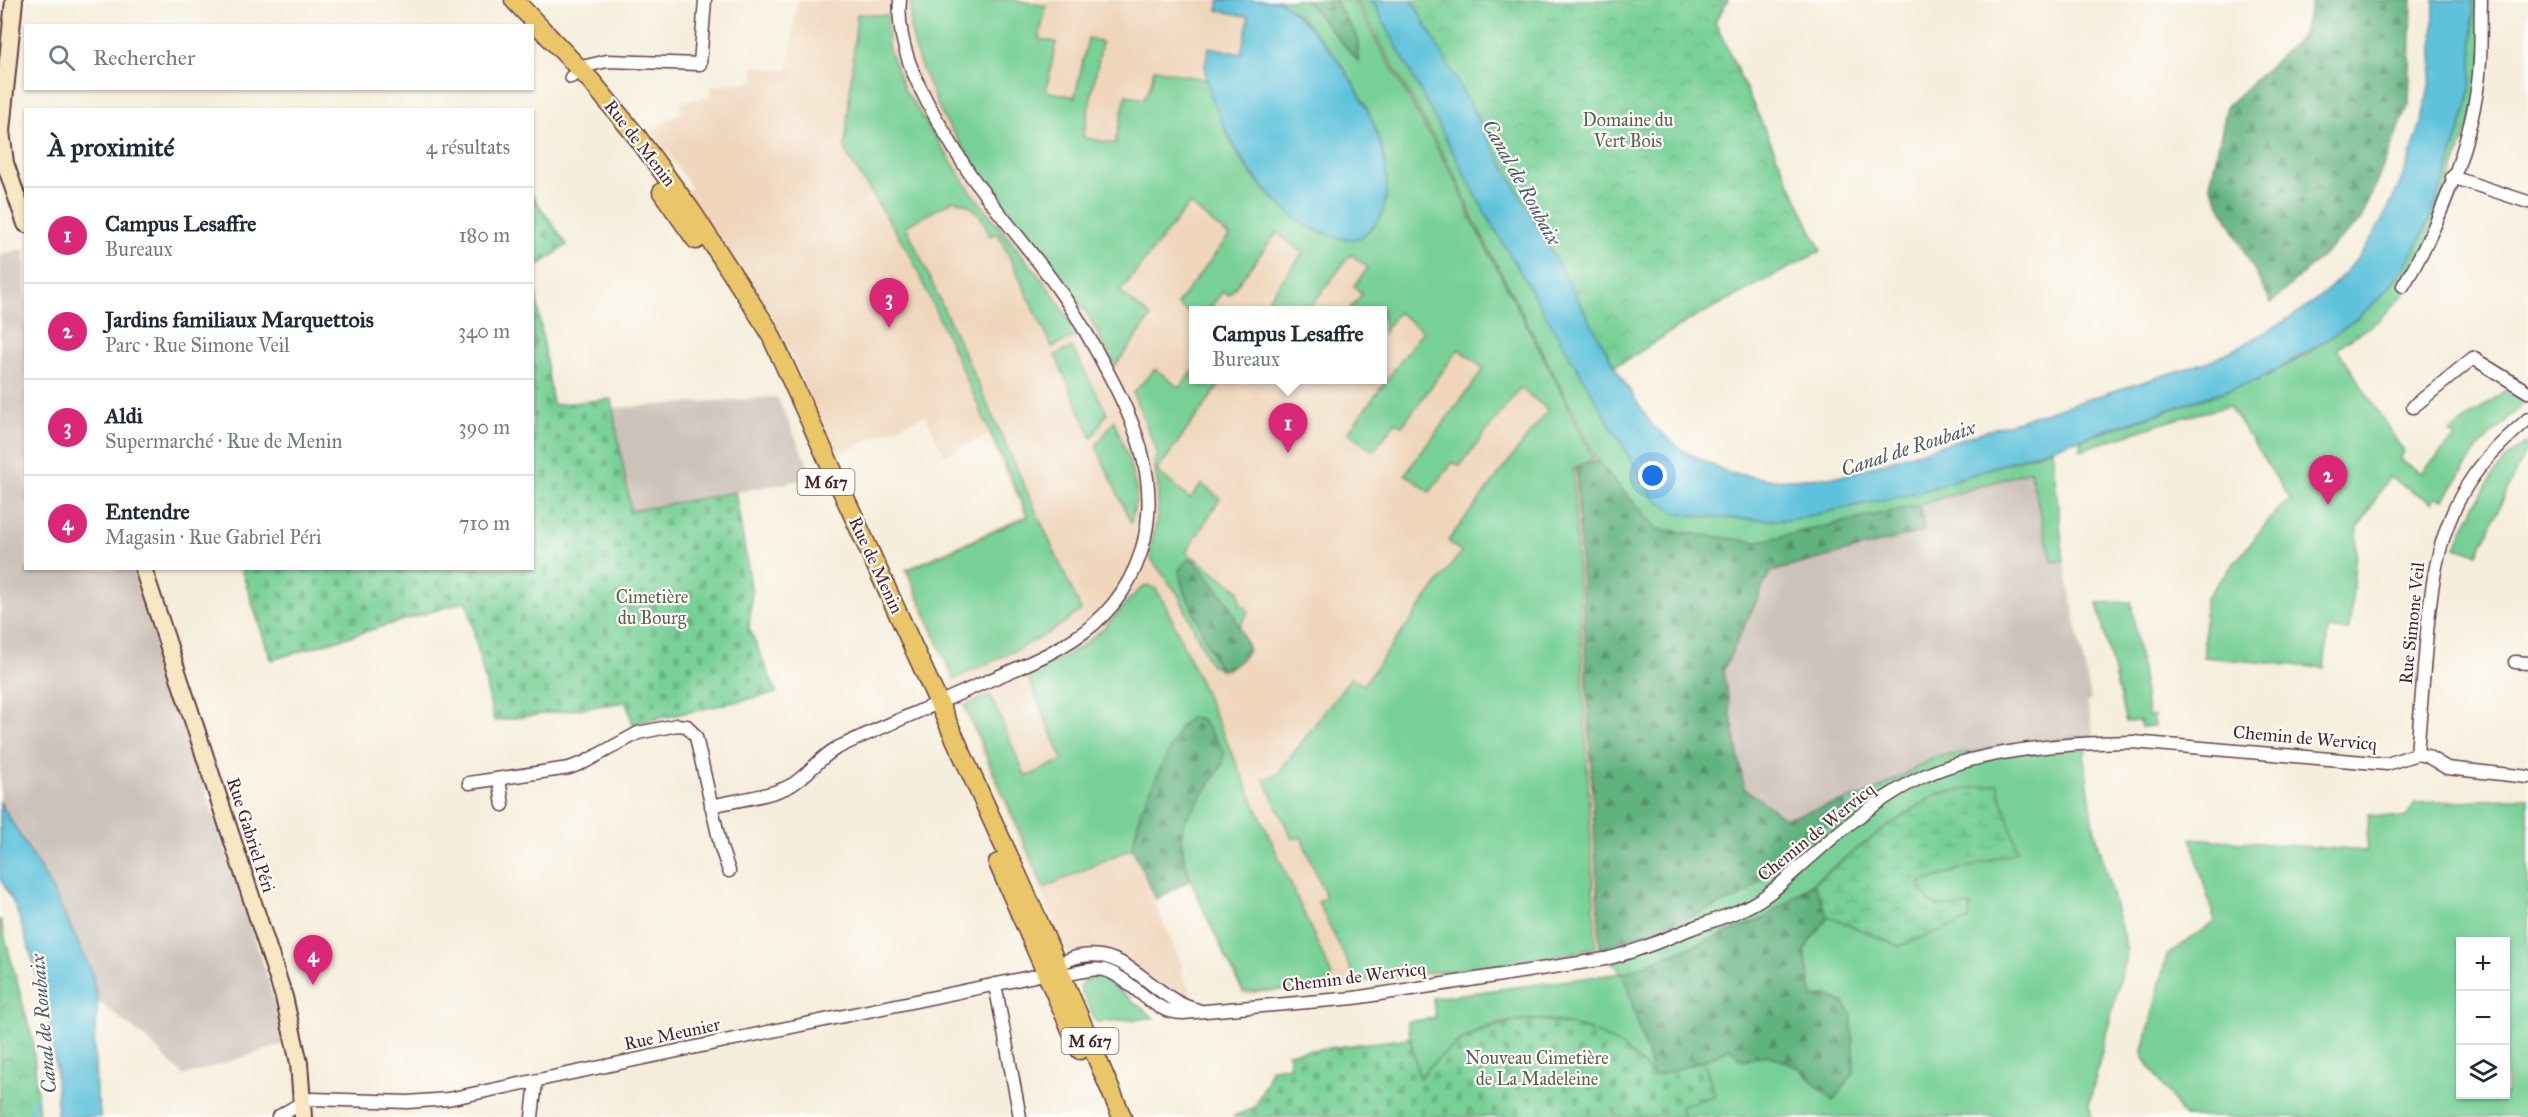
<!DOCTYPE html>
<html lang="fr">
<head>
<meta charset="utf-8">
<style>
  :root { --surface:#fff; --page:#f2f2f3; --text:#1f2937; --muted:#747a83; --line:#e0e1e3; --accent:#db2777 }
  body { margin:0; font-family:"IM FELL Great Primer",serif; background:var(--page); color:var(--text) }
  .controls { position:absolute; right:18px; bottom:18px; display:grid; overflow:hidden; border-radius:0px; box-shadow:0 2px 4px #0004 }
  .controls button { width:54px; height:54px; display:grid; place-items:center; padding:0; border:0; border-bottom:2px solid var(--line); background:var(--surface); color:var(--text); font:30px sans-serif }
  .you { position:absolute; left:1653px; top:476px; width:21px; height:21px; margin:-15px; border:4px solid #fff; border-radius:50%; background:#1a73e8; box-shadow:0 0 0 9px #1a73e833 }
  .badge { display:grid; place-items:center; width:39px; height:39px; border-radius:50%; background:var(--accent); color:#fff; font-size:20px; font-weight:700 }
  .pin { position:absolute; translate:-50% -50px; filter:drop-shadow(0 2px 3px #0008) }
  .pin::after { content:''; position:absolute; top:32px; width:21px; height:18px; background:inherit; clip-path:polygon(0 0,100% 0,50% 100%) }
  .popup { position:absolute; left:1189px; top:306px; width:198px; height:78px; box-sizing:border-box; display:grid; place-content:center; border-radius:0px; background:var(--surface); filter:drop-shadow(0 2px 4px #0005); font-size:20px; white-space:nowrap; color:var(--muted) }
  .popup b { font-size:22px; color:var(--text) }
  .popup::after { content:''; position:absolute; left:50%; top:100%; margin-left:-12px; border:12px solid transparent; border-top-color:var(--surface) }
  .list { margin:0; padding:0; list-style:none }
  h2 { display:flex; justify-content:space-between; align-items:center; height:78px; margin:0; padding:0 24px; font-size:26px }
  h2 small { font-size:20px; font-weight:400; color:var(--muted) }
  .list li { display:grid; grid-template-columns:39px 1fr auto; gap:18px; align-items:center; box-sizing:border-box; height:96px; padding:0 24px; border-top:2px solid var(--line) }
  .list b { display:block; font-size:22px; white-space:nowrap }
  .list p { margin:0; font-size:20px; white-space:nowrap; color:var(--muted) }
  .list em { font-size:20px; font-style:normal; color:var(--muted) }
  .icon { flex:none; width:33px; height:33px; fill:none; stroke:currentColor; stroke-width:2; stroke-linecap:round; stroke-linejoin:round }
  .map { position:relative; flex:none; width:2528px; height:1117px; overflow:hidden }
  .search { position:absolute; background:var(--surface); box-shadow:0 2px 4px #0004; left:24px; top:24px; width:510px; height:66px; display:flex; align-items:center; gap:15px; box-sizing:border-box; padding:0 21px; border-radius:0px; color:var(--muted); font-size:22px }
  .panel { position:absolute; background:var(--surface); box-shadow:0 2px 4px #0004; left:24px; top:108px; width:510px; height:462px; border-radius:0px }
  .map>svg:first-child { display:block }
  .built { fill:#efd6bb; fill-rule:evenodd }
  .industrial { fill:#cdc2b9 }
  .green { fill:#77d096; stroke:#607860; stroke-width:1.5; fill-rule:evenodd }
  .forest { fill:url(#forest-firs); stroke:#566855; stroke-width:1.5 }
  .wetland { fill:url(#wetland-marsh); stroke:#607860; stroke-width:1.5 }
  .cemetery { fill:url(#cemetery-stones); stroke:#607860; stroke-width:1.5 }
  .park { fill:url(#park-crowns); stroke:#607860; stroke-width:1.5 }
  .water { fill:#5ec2dc; stroke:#547084; stroke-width:1.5 }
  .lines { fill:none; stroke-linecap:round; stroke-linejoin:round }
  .stream { stroke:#5ec2dc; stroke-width:4 }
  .street-casing { stroke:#643e46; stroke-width:15 }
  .secondary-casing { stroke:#643e46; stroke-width:20 }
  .primary-casing { stroke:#643e46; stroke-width:21 }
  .street { stroke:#fff; stroke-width:12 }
  .secondary { stroke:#f7e8c3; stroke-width:16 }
  .primary { stroke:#ebc669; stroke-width:18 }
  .labels { text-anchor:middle; stroke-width:4.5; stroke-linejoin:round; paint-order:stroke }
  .shield { fill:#fdfcf7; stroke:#806168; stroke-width:1.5 }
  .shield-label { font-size:16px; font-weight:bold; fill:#4a1f2b }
  .park-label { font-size:18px; fill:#5a5d50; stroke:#fdfcf7 }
  .street-label { font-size:18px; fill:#4a1f2b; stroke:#fdfcf7 }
  .water-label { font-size:20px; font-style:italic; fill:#515869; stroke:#fdfcf7 }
</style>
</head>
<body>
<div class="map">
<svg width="2528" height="1117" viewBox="0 0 2528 1117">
  <defs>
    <pattern id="forest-firs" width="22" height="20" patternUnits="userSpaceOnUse" patternTransform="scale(1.5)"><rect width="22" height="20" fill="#61b27f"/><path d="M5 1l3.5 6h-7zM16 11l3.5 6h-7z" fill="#529068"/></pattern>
    <pattern id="wetland-marsh" width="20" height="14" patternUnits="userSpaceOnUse" patternTransform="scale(1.5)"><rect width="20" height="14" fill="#77d096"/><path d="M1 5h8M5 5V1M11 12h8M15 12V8" fill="none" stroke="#68b281"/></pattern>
    <pattern id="cemetery-stones" width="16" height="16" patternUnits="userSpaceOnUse" patternTransform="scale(1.5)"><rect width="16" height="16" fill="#77d096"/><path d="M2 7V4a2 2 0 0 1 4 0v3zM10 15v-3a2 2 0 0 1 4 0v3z" fill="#68b281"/></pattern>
    <pattern id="park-crowns" width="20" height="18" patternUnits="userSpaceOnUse" patternTransform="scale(1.5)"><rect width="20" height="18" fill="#77d096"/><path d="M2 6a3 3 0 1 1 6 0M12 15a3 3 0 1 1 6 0" fill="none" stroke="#68b281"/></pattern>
  </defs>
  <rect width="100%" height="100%" fill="#fdfcf7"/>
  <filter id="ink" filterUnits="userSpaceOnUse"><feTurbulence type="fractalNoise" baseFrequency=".0167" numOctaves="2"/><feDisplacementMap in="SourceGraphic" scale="12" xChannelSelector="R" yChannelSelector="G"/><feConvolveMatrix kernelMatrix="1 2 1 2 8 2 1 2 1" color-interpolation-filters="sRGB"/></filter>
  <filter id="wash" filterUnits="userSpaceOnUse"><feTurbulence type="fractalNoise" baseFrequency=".008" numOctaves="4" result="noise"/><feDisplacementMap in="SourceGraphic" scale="24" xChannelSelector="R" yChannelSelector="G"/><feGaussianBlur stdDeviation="1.35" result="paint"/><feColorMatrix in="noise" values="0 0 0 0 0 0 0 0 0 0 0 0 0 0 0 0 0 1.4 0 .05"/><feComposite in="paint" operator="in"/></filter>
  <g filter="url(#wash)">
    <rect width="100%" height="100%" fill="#f6eedc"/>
    <!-- built -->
    <path class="built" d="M 797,0 L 1356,0 L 1459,183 L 1472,217 L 1561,388 L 1597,461 L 1576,470 L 1600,950 L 1557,961 L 1243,996 L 1190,882 L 1154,902 L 1183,967 L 1179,968 L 1196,1002 L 1188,1004 L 1108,952 L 1094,950 L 1067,954 L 903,569 L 1024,515 L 988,435 L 944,455 L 925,415 L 837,454 L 769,311 L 681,191 L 692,188 L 652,131 L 682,111 L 680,102 L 711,97 L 711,87 L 753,81 L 754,66 L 788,71 ZM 1194,310 L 1382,310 L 1382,380 L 1194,380 Z"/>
    <!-- industrial -->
    <path class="industrial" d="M 25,249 L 26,568 L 133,569 L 270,986 L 285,1044 L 184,1076 L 144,1037 L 98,1002 L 91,970 L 22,836 L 0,802 L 0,255 Z
      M 777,397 L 814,478 L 630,511 L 613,408 Z
      M 2030,471 L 2052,561 L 2064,562 L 2091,700 L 2087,703 L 2094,735 L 1935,757 L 1873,792 L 1785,818 L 1743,788 L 1723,671 L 1770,572 L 1924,531 L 1919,505 Z"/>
    <!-- green -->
    <path class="green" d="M 911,0 L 1015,0 L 1046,6 L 1039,39 L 1056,42 L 1046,91 L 1075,97 L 1088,38 L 1102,42 L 1083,137 L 1115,144 L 1126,95 L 1144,99 L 1151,84 L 1154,69 L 1207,80 C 1217,107 1226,136 1242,161 C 1256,183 1301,231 1328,234 C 1342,235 1360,228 1374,225 C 1419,163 1333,33 1277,0 L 1305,0 L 1358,60 L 1358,38 L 1334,0 L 1353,0 L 1457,183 L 1470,217 L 1558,385 L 1593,459 L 1573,469 L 1596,947 L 1556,957 L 1357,982 L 1318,902 L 1326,897 L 1301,837 L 1292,839 L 1264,779 L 1277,775 L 1351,677 L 1363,685 L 1461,552 L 1448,541 L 1548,410 L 1520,388 L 1460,466 L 1453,462 L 1430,492 L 1405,474 L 1484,369 L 1459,349 L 1402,426 L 1396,422 L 1373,451 L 1348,432 L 1423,331 L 1398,312 L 1383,333 L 1382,310 L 1349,310 L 1362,294 L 1354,286 L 1368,268 L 1351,254 L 1308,310 L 1260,310 L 1303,253 L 1277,233 L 1229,295 L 1223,291 L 1209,310 L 1194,310 L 1193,316 L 1177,304 L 1229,236 L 1189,204 L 1120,292 L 1151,317 L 1115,366 L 1087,313 L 981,174 L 943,117 L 918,59 L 910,27 Z
      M 1356,0 L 1372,0 L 1487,216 L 1565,346 L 1676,513 L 1715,518 L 1789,520 L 1915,493 L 2052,449 L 2064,562 L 2052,561 L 2030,471 L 1919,505 L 1756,542 L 1656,529 L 1597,461 L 1561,388 L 1472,217 L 1459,183 Z
      M 2473,0 L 2486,0 L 2480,95 L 2419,269 L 2402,297 L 2379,320 L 2337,348 L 2404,452 L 2400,460 L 2421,473 L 2455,438 L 2450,432 L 2511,386 L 2528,397 L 2528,399 L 2477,449 L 2444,499 L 2436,497 L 2433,503 L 2389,477 L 2358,528 L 2349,630 L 2328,629 L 2324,668 L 2204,657 L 2205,599 L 2278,509 L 2291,500 L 2229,406 L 2173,420 L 2080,450 L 2080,440 L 2259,380 L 2306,355 L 2367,308 L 2391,286 L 2422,236 L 2447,173 L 2469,99 L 2472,60 Z
      M 857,14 L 887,15 L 888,47 L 904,89 L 971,192 L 1050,290 L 1079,335 L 1052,347 L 998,233 L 990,236 C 981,215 977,206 954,200 L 906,226 L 1081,610 C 1044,641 998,658 954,679 L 907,570 L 1028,516 L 910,254 L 847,155 L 845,147 Z
      M 1072,347 L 1107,413 L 1092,438 L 1055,355 Z
      M 1155,369 L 1180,388 L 1193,370 L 1194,380 L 1223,380 L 1157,471 L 1190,499 L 1202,484 L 1220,499 L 1186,552 L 1239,590 L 1240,604 L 1249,611 L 1239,627 L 1229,604 L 1179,570 L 1182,585 L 1216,663 L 1221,670 L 1210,664 L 1178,594 L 1153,562 L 1150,553 L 1158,513 L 1158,485 L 1154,462 L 1158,454 L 1133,393 Z
      M 1114,421 L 1128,458 L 1137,493 L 1131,523 L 1096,446 Z
      M 2526,443 L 2526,449 L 2478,554 L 2456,547 C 2468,517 2496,458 2526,443 Z
      M 1147,585 L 1156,589 L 1165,604 L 1332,976 L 1326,988 L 1243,992 C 1226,954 1174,863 1182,826 C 1185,813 1214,777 1223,764 L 1141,810 L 1132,848 L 1044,888 L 965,706 L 990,695 L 1026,777 L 1063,760 L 1027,675 C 1058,661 1082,649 1107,625 C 1120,612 1131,594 1147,585 Z
      M 2131,602 L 2148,716 L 2154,716 L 2154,726 L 2141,727 L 2140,721 L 2126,722 L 2097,603 Z
      M 2092,735 L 2084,756 L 2094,827 L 2127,951 L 2089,1104 L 2092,1117 L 1683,1117 L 1680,1106 L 1715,1095 L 1703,1061 L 1731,1048 L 1740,1060 L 1769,1055 L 1799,1068 L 1833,1100 L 1844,1003 L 1827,995 L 1813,999 L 1804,950 L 1828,916 L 1899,946 L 1971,906 C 1944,907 1930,913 1919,883 L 2017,851 L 1936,794 L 1874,836 L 1766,918 L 1623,973 L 1654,1077 C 1613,1027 1536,1003 1476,1032 C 1453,1043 1435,1060 1419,1078 L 1407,1022 L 1435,1018 L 1433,998 L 1622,973 L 1600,950 L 1740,897 L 1845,810 L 1844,801 L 1873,792 L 1935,757 Z
      M 2528,798 L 2528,1117 L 2184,1117 L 2142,1055 L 2167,955 L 2215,922 L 2191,838 L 2366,851 L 2369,815 L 2405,818 L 2415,803 ZM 2460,942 L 2506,942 L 2506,1094 L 2460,1094 Z
      M 1097,977 L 1105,979 L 1154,1018 L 1096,1022 L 1080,988 C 1083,980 1088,979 1097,977 Z"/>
    <!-- forest -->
    <path class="forest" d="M 1305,0 L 1334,0 L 1358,38 L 1358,61 Z
      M 2312,0 L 2412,0 L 2409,104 L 2361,220 L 2271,303 L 2210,185 L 2227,106 L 2303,35 Z
      M 1597,461 L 1657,529 L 1756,542 L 1919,505 L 1925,531 L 1770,572 L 1723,671 L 1744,788 L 1785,818 L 1844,801 L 1845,810 L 1740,897 L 1600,950 L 1576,469 Z
      M 1188,559 L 1194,560 L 1229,604 L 1249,650 C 1241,660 1235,669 1221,670 L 1216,663 L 1182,585 L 1179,570 Z
      M 1190,717 L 1201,719 L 1224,751 L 1223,764 L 1183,824 L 1181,850 L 1190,880 L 1156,899 L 1132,848 L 1141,810 L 1180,727 Z
      M 1814,883 L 1828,916 L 1804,950 L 1813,998 L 1827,995 L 1844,1003 L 1852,1016 L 1854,1073 L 1833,1101 L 1799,1068 L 1769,1055 L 1740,1060 L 1730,1048 L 1703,1061 L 1654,1077 L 1623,973 L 1765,918 Z"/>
    <!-- wetland -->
    <path class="wetland" d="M 1997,784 L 2018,851 L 1919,883 C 1930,913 1944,908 1971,905 L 1969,920 L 1899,946 L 1828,916 L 1814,883 L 1874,836 L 1936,794 Z"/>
    <!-- cemetery -->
    <path class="cemetery" d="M 532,195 L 567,245 L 533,269 L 532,269 Z
      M 533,275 L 553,405 L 611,399 L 631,511 L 735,492 L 752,592 L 749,628 L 777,693 L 633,724 L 626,702 L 494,721 L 467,601 L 271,660 L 241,569 L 532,568 Z
      M 1540,1020 C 1589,1026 1621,1038 1654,1077 L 1703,1061 L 1715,1095 L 1681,1106 L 1683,1117 L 1232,1117 L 1255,1107 L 1272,1068 L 1290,1066 L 1288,1053 L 1410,1038 L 1419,1078 C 1455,1039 1486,1022 1540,1020 Z"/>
    <!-- park -->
    <path class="park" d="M 1412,0 L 1728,0 L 1715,22 L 1821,251 L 1686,322 L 1625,361 L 1614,366 Z
      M 0,919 L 33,1042 L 39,1117 L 0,1117 Z"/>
    <!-- water -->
    <path class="water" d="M 1220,0 C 1234,0 1267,0 1279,1 C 1288,5 1296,15 1303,21 C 1346,59 1402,151 1383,211 C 1380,221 1366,236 1355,239 C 1341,242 1303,225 1292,216 C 1277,203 1264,188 1252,173 C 1236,154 1204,90 1205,65 C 1206,59 1208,53 1209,47 L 1241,54 L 1249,17 L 1217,10 Z
      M 1372,0 L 1412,0 L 1622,379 L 1651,424 L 1682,450 L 1729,473 L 1774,480 L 1842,476 L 2213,360 C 2258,337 2307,313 2342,276 C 2388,228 2419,146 2430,82 C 2435,55 2433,27 2434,0 L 2473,0 C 2472,32 2474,64 2469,96 C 2468,109 2462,122 2458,135 C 2442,187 2426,242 2391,285 C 2359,324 2303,356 2258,380 L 1915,493 L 1789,520 L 1715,518 L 1676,513 L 1653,497 L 1487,216 Z
      M 0,802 L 50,885 L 91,970 L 98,1002 L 94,1041 L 96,1092 L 101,1117 L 57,1117 L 56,1070 L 48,1013 L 32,957 L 15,906 L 0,878 Z"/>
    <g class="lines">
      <!-- stream -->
      <path class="stream" d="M 28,1117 L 36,1098"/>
    </g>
  </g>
  <g filter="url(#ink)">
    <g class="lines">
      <!-- street casing -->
      <g class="street-casing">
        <path id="street" d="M 571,77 L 586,66 L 607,61 L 700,64 L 705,0
          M 2452,177 L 2528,202
          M 2403,286 C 2436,233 2470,146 2478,83 C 2482,56 2480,27 2481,0
          M 2413,407 L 2473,358 L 2528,392
          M 2515,662 L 2528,663
          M 2417,754 C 2420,717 2423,681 2426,644 C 2431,583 2438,526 2474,475 C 2489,454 2509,436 2528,419
          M 499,779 L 503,805
          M 469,783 L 569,768 L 585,762 L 638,733 L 677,725 L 687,726 L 696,737 L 721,848 L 729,871
          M 711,806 C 732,801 777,795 793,784 C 809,774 820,757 837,748 C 878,728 921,711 963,692 C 1006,672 1058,655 1094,624 C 1123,599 1142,563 1147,525 C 1154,474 1137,429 1114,384 C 1097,351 1080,319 1059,290 C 1032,251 1000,216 972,177 C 959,158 948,138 936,118 C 916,83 896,42 900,0
          M 1055,974 C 1074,977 1091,964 1110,972 C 1136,983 1152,1013 1183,1013 L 1354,998 L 1605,959 C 1636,952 1665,939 1695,927 C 1717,919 1741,912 1761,899 C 1780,887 1796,869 1813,855 C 1846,825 1883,795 1924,776 C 1983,749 2069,743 2133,742 L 2387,764 L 2417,754 L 2427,756 L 2447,768 L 2528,777
          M 995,984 L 1020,1117
          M 278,1117 L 303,1102 L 312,1099 L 408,1102 L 448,1099 L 1035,976 C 1052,971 1064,958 1082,956 C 1130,948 1154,1000 1198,1010
          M 532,1117 L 536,1081"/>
      </g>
      <!-- secondary casing -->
      <g class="secondary-casing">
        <path id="secondary" d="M 14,0 L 1,131 L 5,163 L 26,224
          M 143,568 L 284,997 L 299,1063 L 303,1117"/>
      </g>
      <!-- primary casing -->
      <g class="primary-casing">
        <path id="primary" d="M 514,0 L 591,81 L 638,138 L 692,212 L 768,329 L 1036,916 L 1122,1117
          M 662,192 L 696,240
          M 998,863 L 1080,1050"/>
      </g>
      <!-- street -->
      <use href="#street" class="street"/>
      <!-- secondary -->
      <use href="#secondary" class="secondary"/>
      <!-- primary -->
      <use href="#primary" class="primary"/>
    </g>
  </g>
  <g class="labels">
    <!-- shield labels -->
    <g class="shield">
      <rect x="797.5" y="469" width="57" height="26" rx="4.5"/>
      <rect x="1061.5" y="1028" width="57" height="26" rx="4.5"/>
    </g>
    <g class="shield-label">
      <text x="826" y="488">M 617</text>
      <text x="1090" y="1047">M 617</text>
    </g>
    <!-- park labels -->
    <g class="park-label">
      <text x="1628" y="126">Domaine du<tspan x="1628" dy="21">Vert Bois</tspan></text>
      <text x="652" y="603">Cimetière<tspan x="652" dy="21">du Bourg</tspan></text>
      <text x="1537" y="1064">Nouveau Cimetière<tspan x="1537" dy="21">de La Madeleine</tspan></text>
    </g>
    <!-- street labels -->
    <g class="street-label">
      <text transform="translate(640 143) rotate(52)" y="6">Rue de Menin</text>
      <text transform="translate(876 565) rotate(65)" y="6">Rue de Menin</text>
      <text transform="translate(2412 623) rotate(-84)" y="6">Rue Simone Veil</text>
      <text transform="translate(2305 738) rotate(5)" y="6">Chemin de Wervicq</text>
      <text transform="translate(1816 832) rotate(-39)" y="6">Chemin de Wervicq</text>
      <text transform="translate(251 835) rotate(72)" y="6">Rue Gabriel Péri</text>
      <text transform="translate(1354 977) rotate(-7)" y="6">Chemin de Wervicq</text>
      <text transform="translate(672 1034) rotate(-12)" y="6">Rue Meunier</text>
    </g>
    <!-- water labels -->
    <g class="water-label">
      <text transform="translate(1522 182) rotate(61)" y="7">Canal de Roubaix</text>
      <text transform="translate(1908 448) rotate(-18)" y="7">Canal de Roubaix</text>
      <text transform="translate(43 1024) rotate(-95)" y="7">Canal de Roubaix</text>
    </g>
  </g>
</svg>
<div class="controls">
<button>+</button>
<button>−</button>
<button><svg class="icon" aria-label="layers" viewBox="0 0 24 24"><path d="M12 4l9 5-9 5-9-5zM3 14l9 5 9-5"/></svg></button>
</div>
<div class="you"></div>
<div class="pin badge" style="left:1288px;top:453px">1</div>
<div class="popup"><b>Campus Lesaffre</b>Bureaux</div>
<div class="pin badge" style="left:2328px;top:505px">2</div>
<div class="pin badge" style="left:889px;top:328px">3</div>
<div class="pin badge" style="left:313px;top:985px">4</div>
<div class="search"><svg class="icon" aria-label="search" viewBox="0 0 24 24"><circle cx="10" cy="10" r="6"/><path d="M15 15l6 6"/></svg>Rechercher</div>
<section class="panel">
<h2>À proximité<small>4 résultats</small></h2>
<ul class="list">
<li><span class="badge">1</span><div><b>Campus Lesaffre</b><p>Bureaux</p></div><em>180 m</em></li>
<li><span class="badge">2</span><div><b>Jardins familiaux Marquettois</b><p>Parc · Rue Simone Veil</p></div><em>340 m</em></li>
<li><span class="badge">3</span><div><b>Aldi</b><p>Supermarché · Rue de Menin</p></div><em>390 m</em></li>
<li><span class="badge">4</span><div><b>Entendre</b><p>Magasin · Rue Gabriel Péri</p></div><em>710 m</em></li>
</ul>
</section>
</div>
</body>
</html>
